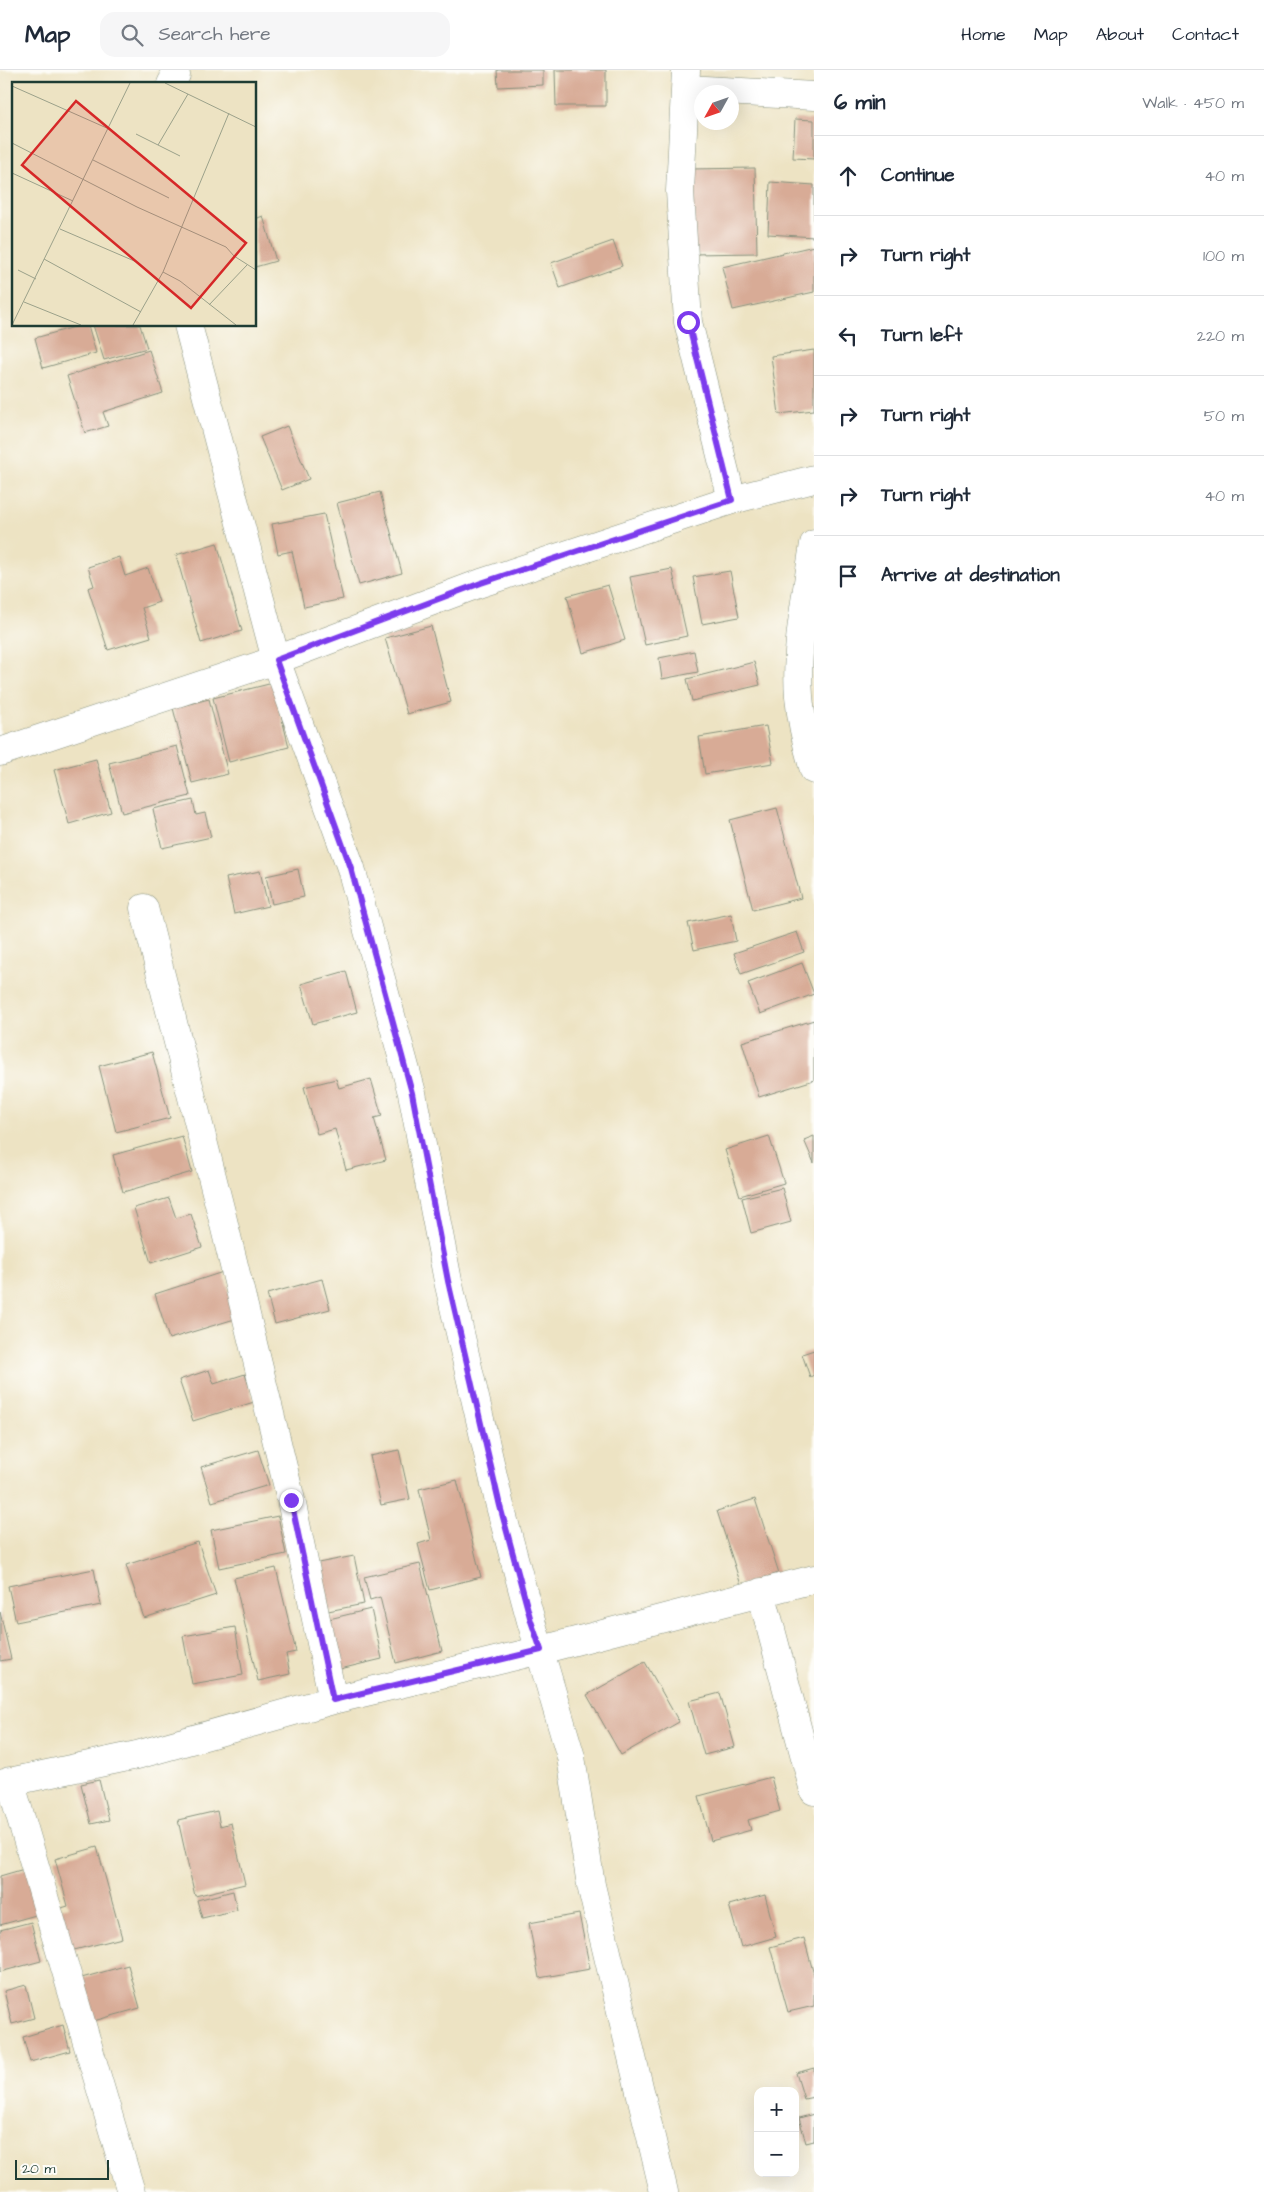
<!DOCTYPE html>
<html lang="en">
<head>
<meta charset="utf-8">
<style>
  :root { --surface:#fff; --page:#f6f6f7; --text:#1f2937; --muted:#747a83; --line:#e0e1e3 }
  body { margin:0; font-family:"Architects Daughter",sans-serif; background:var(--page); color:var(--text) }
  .controls { position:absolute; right:15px; bottom:15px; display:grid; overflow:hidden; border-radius:10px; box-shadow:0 5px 20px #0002 }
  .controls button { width:45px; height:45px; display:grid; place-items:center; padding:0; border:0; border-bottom:1px solid var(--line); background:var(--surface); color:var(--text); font:25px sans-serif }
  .compass { position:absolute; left:694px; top:15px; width:45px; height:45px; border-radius:50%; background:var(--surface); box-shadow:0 5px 20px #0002; rotate:230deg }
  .scale { position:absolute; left:15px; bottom:12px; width:94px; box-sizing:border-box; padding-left:5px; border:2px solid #1f3d34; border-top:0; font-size:14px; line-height:18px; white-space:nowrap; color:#1f3d34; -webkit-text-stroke:4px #fdfcf7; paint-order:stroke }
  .stop { position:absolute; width:15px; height:15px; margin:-11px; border:4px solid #7c3aed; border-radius:50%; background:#fff }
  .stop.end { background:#7c3aed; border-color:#fff; box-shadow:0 1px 5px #0008 }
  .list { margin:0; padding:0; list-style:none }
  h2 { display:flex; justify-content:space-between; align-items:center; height:65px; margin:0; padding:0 20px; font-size:21px }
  h2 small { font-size:16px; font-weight:400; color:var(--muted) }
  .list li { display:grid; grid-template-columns:32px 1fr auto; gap:15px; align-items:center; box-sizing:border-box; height:80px; padding:0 20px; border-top:1px solid var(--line) }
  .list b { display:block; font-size:19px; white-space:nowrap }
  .list em { font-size:16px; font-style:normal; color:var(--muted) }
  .icon { flex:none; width:28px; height:28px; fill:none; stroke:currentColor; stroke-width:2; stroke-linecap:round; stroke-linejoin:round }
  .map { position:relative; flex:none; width:814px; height:2122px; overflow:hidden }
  header { display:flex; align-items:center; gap:30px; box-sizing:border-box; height:70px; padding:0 25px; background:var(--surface); border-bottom:1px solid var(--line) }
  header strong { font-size:24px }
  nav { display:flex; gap:28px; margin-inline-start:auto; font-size:18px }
  .search { width:350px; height:45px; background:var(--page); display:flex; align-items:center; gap:12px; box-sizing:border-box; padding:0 18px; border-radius:15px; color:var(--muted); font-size:19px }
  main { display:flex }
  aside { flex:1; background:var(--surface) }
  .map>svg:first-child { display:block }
  .building { fill:#d8ab96 }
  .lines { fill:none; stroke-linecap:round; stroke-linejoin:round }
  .minor-casing { stroke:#86907c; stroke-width:29 }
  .minor { stroke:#fff; stroke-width:28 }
  .route { stroke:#7c3aed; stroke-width:6 }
  .inset-road { fill:none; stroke:#9ba18a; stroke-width:1 }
  .view { fill:#d62828; fill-opacity:0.15; stroke:#d62828; stroke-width:2.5 }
  .inset-edge { fill:none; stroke:#1f3d34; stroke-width:2.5 }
</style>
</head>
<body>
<header>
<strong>Map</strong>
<div class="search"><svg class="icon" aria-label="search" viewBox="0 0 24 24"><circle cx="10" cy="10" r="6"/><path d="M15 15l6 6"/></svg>Search here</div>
<nav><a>Home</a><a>Map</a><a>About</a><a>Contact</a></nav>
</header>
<main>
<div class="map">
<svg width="814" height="2122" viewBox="0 0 814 2122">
  <rect width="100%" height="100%" fill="#fdfcf7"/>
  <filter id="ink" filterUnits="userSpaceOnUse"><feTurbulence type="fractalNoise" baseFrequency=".02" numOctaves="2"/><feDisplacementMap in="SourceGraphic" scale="10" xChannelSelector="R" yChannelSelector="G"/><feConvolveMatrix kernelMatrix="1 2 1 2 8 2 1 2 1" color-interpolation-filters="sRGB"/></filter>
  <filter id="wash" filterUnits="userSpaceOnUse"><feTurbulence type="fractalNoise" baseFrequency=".0096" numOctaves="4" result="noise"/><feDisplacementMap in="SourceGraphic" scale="20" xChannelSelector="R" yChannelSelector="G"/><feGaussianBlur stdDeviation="1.12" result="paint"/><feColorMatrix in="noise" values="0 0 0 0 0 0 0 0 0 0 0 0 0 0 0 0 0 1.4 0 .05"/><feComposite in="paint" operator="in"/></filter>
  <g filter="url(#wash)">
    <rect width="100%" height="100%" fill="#ede3c3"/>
    <g id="blocks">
      <!-- building -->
      <path class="building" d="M 497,0 L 543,0 L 543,15 L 498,17 Z
        M 555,0 L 606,0 L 606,36 L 556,36 Z
        M 795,49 L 814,50 L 814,89 L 793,88 Z
        M 755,98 L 757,183 L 692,184 L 690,99 Z
        M 770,112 L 814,115 L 814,167 L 768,164 Z
        M 263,146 L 276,191 L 255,197 L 255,149 Z
        M 613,171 L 622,196 L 560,218 L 551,193 Z
        M 814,176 L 814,222 L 733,240 L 722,197 Z
        M 82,255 L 88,255 L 96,283 L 43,298 L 35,268 Z
        M 93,255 L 140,255 L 147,278 L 104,290 Z
        M 149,280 L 163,323 L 103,342 L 108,356 L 85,363 L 67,306 Z
        M 814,280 L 814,340 L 779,344 L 771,286 Z
        M 287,356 L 309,409 L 282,420 L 260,367 Z
        M 380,422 L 402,503 L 359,515 L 337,433 Z
        M 324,444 L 343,529 L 304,537 L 292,481 L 278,484 L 272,454 Z
        M 217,473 L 242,561 L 201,573 L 176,485 Z
        M 119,487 L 125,506 L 148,498 L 159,532 L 142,538 L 151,567 L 108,580 L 88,518 L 94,516 L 88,497 Z
        M 672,499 L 687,566 L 645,575 L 630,507 Z
        M 730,501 L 739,547 L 702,554 L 693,507 Z
        M 608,515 L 625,570 L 583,583 L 567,526 Z
        M 431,556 L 451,632 L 407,644 L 385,568 Z
        M 694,581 L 698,602 L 662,609 L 659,588 Z
        M 754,592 L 760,615 L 692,631 L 687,609 Z
        M 273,613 L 289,677 L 229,692 L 213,628 Z
        M 209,629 L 228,704 L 192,713 L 173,638 Z
        M 766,656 L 773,693 L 705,704 L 699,667 Z
        M 177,676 L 190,726 L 122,743 L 109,693 Z
        M 96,689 L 111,742 L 69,754 L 54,700 Z
        M 193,730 L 196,745 L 205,743 L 211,767 L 162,778 L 153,739 Z
        M 777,738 L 801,828 L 753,840 L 730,750 Z
        M 298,799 L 304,827 L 272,834 L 266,806 Z
        M 260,801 L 268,836 L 234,844 L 226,808 Z
        M 731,844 L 736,871 L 694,880 L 688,853 Z
        M 797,862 L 804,882 L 741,904 L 734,883 Z
        M 802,893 L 814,924 L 760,944 L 748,913 Z
        M 346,901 L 357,942 L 313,954 L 301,914 Z
        M 814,950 L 814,1010 L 759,1027 L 742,972 Z
        M 152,982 L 170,1048 L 116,1062 L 99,996 Z
        M 336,1009 L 339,1018 L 371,1009 L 382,1046 L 374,1048 L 386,1090 L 346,1100 L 335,1059 L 317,1064 L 304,1017 Z
        M 182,1066 L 192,1102 L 123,1122 L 113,1085 Z
        M 769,1066 L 784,1113 L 740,1126 L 725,1080 Z
        M 814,1066 L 814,1093 L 804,1070 Z
        M 782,1118 L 791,1152 L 751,1163 L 742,1128 Z
        M 169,1128 L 176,1148 L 191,1144 L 202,1177 L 151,1193 L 134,1138 Z
        M 223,1202 L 238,1248 L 169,1269 L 155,1224 Z
        M 322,1209 L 330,1239 L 275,1254 L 267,1224 Z
        M 814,1280 L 814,1305 L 810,1307 L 802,1284 Z
        M 209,1300 L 214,1314 L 245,1304 L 254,1332 L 193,1351 L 179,1310 Z
        M 258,1380 L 269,1415 L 212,1432 L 201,1397 Z
        M 399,1380 L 410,1429 L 381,1435 L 370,1386 Z
        M 457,1410 L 481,1507 L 430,1520 L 418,1474 L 431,1470 L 419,1419 Z
        M 755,1429 L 779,1503 L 741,1515 L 717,1441 Z
        M 278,1446 L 286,1484 L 219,1498 L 211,1460 Z
        M 198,1472 L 216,1525 L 144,1548 L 126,1495 Z
        M 354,1486 L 364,1534 L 323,1542 L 313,1494 Z
        M 420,1494 L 442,1581 L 396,1593 L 380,1527 L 370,1530 L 364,1507 Z
        M 276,1498 L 296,1582 L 286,1584 L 290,1604 L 258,1611 L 234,1508 Z
        M 94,1499 L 101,1535 L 16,1552 L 8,1516 Z
        M 371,1539 L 382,1589 L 340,1599 L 329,1549 Z
        M 0,1542 L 11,1589 L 0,1591 Z
        M 235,1557 L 243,1605 L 192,1614 L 183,1566 Z
        M 645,1592 L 679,1652 L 621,1685 L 587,1625 Z
        M 720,1623 L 735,1677 L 704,1685 L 689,1631 Z
        M 771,1707 L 780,1741 L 748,1750 L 751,1760 L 711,1771 L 699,1726 Z
        M 99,1710 L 109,1750 L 91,1754 L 81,1714 Z
        M 217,1741 L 220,1756 L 231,1753 L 245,1814 L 195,1826 L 178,1750 Z
        M 97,1777 L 122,1868 L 70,1881 L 58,1839 L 68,1836 L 55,1789 Z
        M 31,1797 L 43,1843 L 0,1855 L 0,1806 Z
        M 233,1821 L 237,1840 L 202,1848 L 197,1830 Z
        M 765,1825 L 776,1867 L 741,1877 L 729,1835 Z
        M 579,1844 L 590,1899 L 539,1908 L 529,1853 Z
        M 31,1852 L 41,1891 L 0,1902 L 0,1860 Z
        M 804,1868 L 814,1905 L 814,1936 L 788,1942 L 770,1877 Z
        M 128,1895 L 140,1938 L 90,1952 L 78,1909 Z
        M 26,1915 L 34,1948 L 12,1954 L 4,1921 Z
        M 63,1955 L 70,1981 L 30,1992 L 23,1967 Z
        M 814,1998 L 814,2027 L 804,2029 L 796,2003 Z
        M 814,2044 L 814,2071 L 806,2073 L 799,2048 Z"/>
    </g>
  </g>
  <g filter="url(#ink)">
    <use href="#blocks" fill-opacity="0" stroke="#86907c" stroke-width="1"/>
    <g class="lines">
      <!-- minor casing -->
      <g class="minor-casing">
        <path id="minor" d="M 686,0 L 680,121 L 688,252 L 732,430
          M 171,14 L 176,5 L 174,0
          M 686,19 L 814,26
          M 188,255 L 276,590 L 351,798 L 412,1023 L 448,1211 L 500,1436 L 531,1551 L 571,1687 L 591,1815 L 664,2122
          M 814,474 C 807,523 795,576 799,626 C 801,651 807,676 814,700
          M 0,682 L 276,590 L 481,513 L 732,430 L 814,409
          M 144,838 L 221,1142 L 291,1430 L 333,1630
          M 761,1522 L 814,1721
          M 10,1711 L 131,2122
          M 0,1714 L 137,1685 L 333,1630 L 541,1580 L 814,1509"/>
      </g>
      <!-- minor -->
      <use href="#minor" class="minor"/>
    </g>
  </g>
  <g class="lines" filter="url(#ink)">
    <!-- route -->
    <path class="route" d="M 291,1430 L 333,1630 L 541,1580 L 531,1551 L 500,1436 L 448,1211 L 412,1023 L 351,798 L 276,590 L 481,513 L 732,430 L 688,252"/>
  </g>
  <!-- overview -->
  <g transform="translate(12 12)">
    <rect width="244" height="244" fill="#ede3c3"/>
    <path class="inset-road" d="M 153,1 L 244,45M 0,4 L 97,47M 124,52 L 168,74M 0,61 L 125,125 L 214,165 L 222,174 L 244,188M 146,63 L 176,12M 81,78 L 157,116M 0,91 L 61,119M 48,147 L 127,181 L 146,199M 32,177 L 129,230M 6,188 L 24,197M 151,190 L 168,199 L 224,243M 12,220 L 69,243M 197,223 L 235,183M 0,243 L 118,1M 121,243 L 151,190 L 217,31"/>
    <path class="view" d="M 64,19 L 234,161 L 179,226 L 10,83 Z"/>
    <rect width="244" height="244" class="inset-edge"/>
  </g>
</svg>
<div class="controls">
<button>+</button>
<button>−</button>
</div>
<svg class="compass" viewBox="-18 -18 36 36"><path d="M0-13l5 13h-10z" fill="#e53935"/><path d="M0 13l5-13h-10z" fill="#747a83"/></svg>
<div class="scale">20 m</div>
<div class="stop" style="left:688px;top:252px"></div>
<div class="stop end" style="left:291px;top:1430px"></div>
</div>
<aside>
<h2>6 min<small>Walk · 450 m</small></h2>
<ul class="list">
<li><svg class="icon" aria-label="ahead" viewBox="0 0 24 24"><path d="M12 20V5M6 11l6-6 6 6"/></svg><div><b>Continue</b></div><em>40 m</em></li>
<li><svg class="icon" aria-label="right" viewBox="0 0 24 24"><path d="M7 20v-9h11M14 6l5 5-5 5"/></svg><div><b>Turn right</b></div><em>100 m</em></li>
<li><svg class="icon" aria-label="left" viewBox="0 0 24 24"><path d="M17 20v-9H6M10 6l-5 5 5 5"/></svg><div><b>Turn left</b></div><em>220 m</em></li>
<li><svg class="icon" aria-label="right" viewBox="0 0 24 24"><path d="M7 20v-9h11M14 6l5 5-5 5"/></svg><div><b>Turn right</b></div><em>50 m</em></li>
<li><svg class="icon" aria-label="right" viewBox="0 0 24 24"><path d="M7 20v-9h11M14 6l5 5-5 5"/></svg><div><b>Turn right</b></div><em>40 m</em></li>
<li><svg class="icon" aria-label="arrive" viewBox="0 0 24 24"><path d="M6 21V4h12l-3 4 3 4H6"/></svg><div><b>Arrive at destination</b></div></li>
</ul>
</aside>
</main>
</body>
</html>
